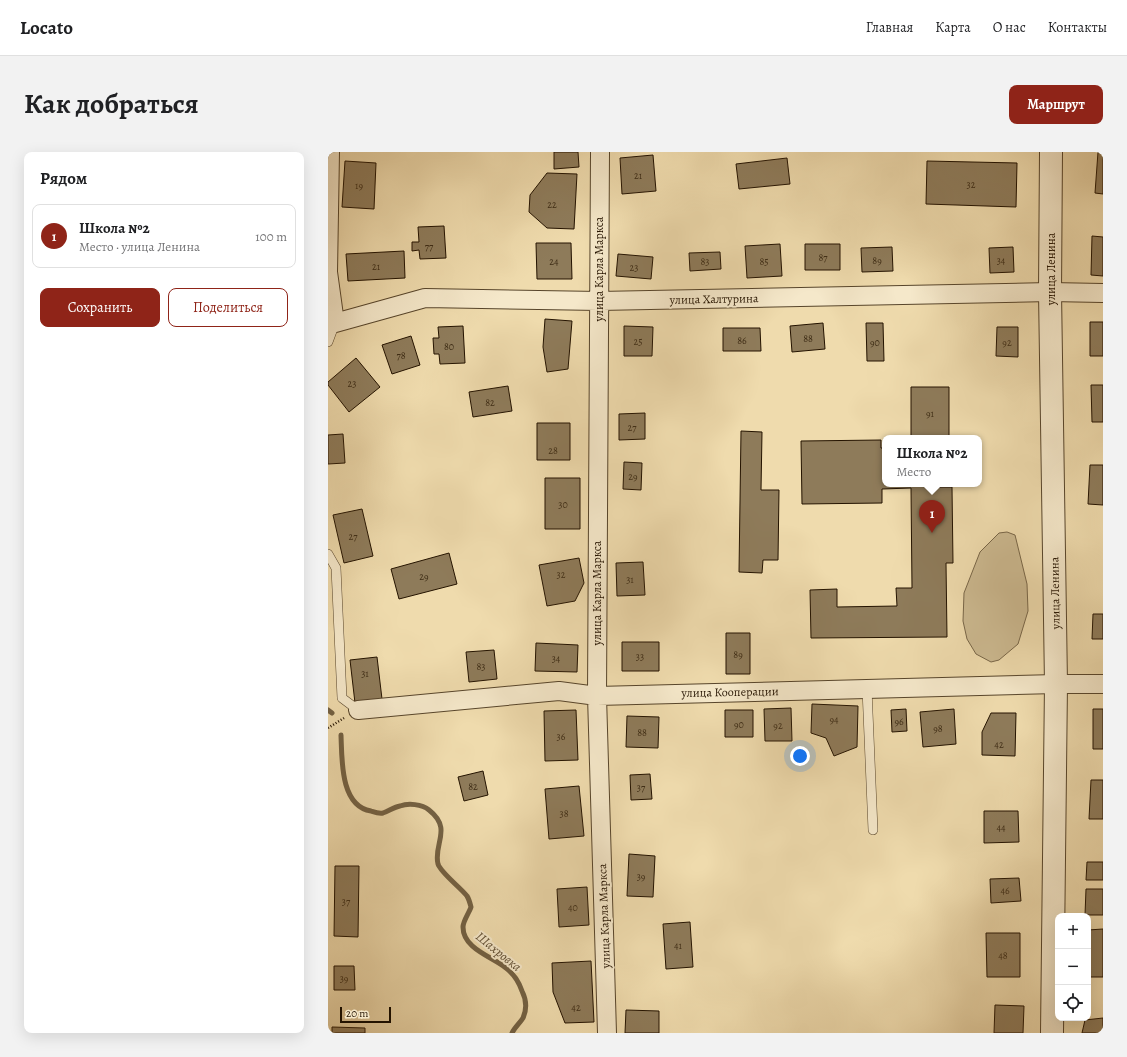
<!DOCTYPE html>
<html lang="ru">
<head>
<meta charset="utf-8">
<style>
  :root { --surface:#fff; --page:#f2f2f2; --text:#202124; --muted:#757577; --line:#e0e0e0; --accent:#8f2418 }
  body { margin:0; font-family:Alegreya,serif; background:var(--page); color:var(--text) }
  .controls { position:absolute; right:12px; bottom:12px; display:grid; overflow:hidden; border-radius:8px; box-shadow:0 4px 16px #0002 }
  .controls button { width:36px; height:36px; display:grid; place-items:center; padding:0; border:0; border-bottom:1px solid var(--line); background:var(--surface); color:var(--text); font:20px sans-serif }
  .scale { position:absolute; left:12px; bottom:10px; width:51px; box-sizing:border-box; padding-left:4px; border:2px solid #241300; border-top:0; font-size:11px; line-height:14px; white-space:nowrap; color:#241300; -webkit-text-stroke:3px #f5e8ca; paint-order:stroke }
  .you { position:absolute; left:472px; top:604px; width:14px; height:14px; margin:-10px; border:3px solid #fff; border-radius:50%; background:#1a73e8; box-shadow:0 0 0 6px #1a73e833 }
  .badge { display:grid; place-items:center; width:26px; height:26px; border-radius:50%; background:var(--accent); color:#fff; font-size:13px; font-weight:700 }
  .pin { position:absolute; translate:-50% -33px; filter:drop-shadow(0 1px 2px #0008) }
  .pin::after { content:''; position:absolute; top:21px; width:14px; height:12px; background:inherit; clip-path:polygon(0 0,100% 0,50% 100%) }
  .popup { position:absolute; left:554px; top:283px; width:100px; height:52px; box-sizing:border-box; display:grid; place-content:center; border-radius:8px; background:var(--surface); filter:drop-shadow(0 1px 3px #0005); font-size:13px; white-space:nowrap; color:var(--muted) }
  .popup b { font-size:15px; color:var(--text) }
  .popup::after { content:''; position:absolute; left:50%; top:100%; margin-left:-8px; border:8px solid transparent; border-top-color:var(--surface) }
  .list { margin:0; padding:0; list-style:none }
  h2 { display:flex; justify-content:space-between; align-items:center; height:52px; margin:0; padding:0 16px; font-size:17px }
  h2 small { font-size:13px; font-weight:400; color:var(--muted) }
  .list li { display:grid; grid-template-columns:26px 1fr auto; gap:12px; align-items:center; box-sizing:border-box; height:64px; margin:0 8px 8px; padding:0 8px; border:1px solid var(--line); border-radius:8px }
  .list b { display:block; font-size:15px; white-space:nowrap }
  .list p { margin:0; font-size:13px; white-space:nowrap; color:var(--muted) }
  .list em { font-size:13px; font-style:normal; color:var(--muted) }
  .actions { display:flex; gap:8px; padding:12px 16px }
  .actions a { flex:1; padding:9px 0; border:1px solid var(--accent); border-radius:8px; text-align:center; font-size:14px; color:var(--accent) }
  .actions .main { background:var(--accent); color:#fff }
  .icon { flex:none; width:22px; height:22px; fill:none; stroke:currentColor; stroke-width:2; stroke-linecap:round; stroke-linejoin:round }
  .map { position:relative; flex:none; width:775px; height:881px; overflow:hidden; border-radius:8px }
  header { display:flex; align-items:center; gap:24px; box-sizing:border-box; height:56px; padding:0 20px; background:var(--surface); border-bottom:1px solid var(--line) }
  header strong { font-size:19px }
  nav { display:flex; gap:22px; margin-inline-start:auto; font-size:14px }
  .intro { display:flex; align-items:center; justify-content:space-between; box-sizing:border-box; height:96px; padding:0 24px }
  h1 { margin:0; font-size:28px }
  .button { padding:10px 18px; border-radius:8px; background:var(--accent); color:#fff; font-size:14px; font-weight:700 }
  main { display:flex; gap:24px; padding:0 24px }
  aside { flex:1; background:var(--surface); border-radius:8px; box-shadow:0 4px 16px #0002 }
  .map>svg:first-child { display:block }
  .green { fill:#ccb990; stroke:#786648 }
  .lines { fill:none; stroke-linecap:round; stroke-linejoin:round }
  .stream { stroke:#746244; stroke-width:5 }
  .building { fill:#8e7b5a; stroke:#241300 }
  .service-casing { stroke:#57452b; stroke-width:10 }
  .minor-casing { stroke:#57452b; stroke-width:20 }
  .tertiary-casing { stroke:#57452b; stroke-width:24 }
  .path { stroke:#241300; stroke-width:2.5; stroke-dasharray:1 2; stroke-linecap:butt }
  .service { stroke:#f5e8ca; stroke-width:9 }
  .minor { stroke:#f5e8ca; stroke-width:18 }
  .tertiary { stroke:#f5e8ca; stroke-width:22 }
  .labels { text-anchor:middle; stroke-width:4; stroke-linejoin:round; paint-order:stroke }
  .number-label { font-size:10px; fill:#3e2d16 }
  .street-label { font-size:12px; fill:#241300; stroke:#f5e8ca }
  .water-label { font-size:13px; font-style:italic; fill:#604e33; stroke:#f5e8ca }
</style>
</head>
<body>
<header>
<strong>Locato</strong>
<nav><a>Главная</a><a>Карта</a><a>О нас</a><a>Контакты</a></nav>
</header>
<div class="intro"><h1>Как добраться</h1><a class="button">Маршрут</a></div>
<main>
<aside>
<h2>Рядом<small></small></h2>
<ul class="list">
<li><span class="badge">1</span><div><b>Школа №2</b><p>Место · улица Ленина</p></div><em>100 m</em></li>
</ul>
<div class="actions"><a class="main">Сохранить</a><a>Поделиться</a></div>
</aside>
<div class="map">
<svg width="775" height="881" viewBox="0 0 775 881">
  <rect width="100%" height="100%" fill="#efdbad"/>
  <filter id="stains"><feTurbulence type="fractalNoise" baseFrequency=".005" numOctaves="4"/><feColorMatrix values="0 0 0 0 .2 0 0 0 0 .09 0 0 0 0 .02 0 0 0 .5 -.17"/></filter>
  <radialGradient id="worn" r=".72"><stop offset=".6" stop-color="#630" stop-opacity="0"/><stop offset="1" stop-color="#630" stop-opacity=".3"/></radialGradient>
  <!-- green -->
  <path class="green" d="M 679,380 L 687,383 L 699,432 L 700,459 L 690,492 L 671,508 L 663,510 L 648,502 L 639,487 L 635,469 L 636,441 L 652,400 L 671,381 Z"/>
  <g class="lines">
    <!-- stream -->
    <path class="stream" d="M 0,558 L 4,561
      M 13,583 C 14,607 12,654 43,659 C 46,660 51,662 55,661 C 61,659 66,655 72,654 C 80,651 94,652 101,658 C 125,677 105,692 110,712 C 113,721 132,735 139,744 C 141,747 142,751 143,755 C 141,761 135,769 135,775 C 135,797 165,805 178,816 C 186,822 191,830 194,839 C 198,847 199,857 195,866 C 192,871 187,875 184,881"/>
  </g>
  <!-- building -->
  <path class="building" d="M 226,0 L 250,0 L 251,15 L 226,17 Z
    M 770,0 L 775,0 L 775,42 L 767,41 Z
    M 325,3 L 328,39 L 294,42 L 292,6 Z
    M 459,6 L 462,32 L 411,37 L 408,12 Z
    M 17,9 L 48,11 L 46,57 L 14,55 Z
    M 599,9 L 689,11 L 688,55 L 598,52 Z
    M 219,21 L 249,22 L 246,77 L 219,76 L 201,60 L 202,43 Z
    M 116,74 L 118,106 L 92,107 L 91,98 L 84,99 L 84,90 L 91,90 L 90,75 Z
    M 764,84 L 775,85 L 775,124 L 763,123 Z
    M 208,91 L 243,91 L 244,127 L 209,127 Z
    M 452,92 L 454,124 L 419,126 L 417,94 Z
    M 477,92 L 512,92 L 512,118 L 477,118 Z
    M 564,95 L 565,119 L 534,120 L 533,96 Z
    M 685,95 L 686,120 L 662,121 L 661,96 Z
    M 76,99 L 77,126 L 20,129 L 18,102 Z
    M 392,100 L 393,117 L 362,119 L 361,101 Z
    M 290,102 L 325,105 L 323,127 L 288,124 Z
    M 217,167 L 244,169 L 240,217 L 219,220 L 215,195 Z
    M 762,170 L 775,170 L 775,204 L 762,204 Z
    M 495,171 L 497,197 L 464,200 L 462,174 Z
    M 538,171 L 555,171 L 556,209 L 539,209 Z
    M 135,174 L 137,211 L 112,212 L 111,202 L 106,202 L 105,186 L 111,186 L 110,175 Z
    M 296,174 L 325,175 L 324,204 L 296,204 Z
    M 669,175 L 690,175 L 690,205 L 668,204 Z
    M 395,176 L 432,176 L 433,199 L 395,199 Z
    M 83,184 L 92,213 L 64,222 L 54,193 Z
    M 28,206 L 52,235 L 21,260 L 0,233 L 0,230 Z
    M 763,233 L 775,233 L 775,270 L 764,270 Z
    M 180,234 L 184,259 L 145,265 L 141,240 Z
    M 583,235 L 621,235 L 621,286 L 583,286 Z
    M 317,261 L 317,287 L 291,288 L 291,262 Z
    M 209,271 L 242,271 L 242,308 L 209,308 Z
    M 413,279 L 434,280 L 433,338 L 451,338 L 450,408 L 435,408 L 434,421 L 411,420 Z
    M 15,282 L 17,311 L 0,312 L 0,283 Z
    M 553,288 L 553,296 L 557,296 L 557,332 L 608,332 L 608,335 L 624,335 L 625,411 L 618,411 L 619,485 L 483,486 L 482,438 L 509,437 L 509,455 L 569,454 L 568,436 L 584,436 L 583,336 L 554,337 L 554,351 L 474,352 L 473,289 Z
    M 296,310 L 314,311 L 313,338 L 295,337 Z
    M 762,313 L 775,313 L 775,353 L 760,352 Z
    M 217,326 L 252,326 L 252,377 L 217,377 Z
    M 34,357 L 45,404 L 16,411 L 5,363 Z
    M 121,401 L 129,432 L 71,447 L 63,417 Z
    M 251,406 L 256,431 L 247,449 L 219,454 L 211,413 Z
    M 315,410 L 317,443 L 289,444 L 288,411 Z
    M 765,462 L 775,462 L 775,487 L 764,487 Z
    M 398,481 L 422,481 L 422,522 L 398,522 Z
    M 294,490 L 331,490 L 331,519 L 294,519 Z
    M 208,491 L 250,493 L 249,520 L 207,519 Z
    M 166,498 L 169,527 L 141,530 L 138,500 Z
    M 49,505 L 54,547 L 27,551 L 22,508 Z
    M 484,552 L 530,554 L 529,595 L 506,604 L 498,586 L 483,581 Z
    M 463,556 L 464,589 L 437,589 L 436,557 Z
    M 578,557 L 579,579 L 564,580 L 563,558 Z
    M 626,557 L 628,592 L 595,595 L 592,560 Z
    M 765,557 L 775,557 L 775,597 L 765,597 Z
    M 248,558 L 250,608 L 217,609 L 216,559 Z
    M 397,558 L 425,558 L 425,585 L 397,585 Z
    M 663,561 L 688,561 L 687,604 L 654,603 L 654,580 Z
    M 299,564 L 331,565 L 330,596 L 298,595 Z
    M 155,619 L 160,643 L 136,649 L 130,625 Z
    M 322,622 L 324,647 L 303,648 L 302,623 Z
    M 763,628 L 775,628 L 775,667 L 761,667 Z
    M 251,634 L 256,684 L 221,687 L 217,637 Z
    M 656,659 L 690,659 L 691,690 L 656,691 Z
    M 301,702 L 327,704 L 325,745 L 299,744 Z
    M 759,710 L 775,710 L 775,728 L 758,728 Z
    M 7,714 L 31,714 L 30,785 L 6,784 Z
    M 691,726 L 693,749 L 663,751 L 662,727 Z
    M 259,735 L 261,773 L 231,775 L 229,737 Z
    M 758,737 L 775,737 L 775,763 L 757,763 Z
    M 362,770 L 365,815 L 338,817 L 335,772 Z
    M 775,777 L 775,825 L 760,825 L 760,778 Z
    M 658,781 L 692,781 L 692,825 L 659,825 Z
    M 263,809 L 266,870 L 237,871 L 225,840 L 224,811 Z
    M 6,814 L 26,814 L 27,838 L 6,838 Z
    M 667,853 L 696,854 L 695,881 L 666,881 Z
    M 298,858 L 331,859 L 331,881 L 297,881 Z
    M 775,866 L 775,881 L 754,881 L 757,868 Z
    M 4,875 L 37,876 L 37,881 L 4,881 Z"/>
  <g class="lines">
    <!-- service casing -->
    <g class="service-casing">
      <path id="service" d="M 0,190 L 7,171
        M 0,402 L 8,416 L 14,546 L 30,558
        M 539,537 L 545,678"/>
    </g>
    <!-- minor casing -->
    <g class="minor-casing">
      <path id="minor" d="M 2,0 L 0,120 L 7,171
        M 272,0 L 269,544 L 279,881
        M 0,170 L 7,171 L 97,146 L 271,149 L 722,140 L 775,141
        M 30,558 L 231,539 L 269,544 L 728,532 L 775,532"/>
    </g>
    <!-- tertiary casing -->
    <g class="tertiary-casing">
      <path id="tertiary" d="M 723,0 L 722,140 L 728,532 L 724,881"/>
    </g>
    <!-- path -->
    <path class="path" d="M 0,576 L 16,566"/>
    <!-- service -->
    <use href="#service" class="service"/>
    <!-- minor -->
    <use href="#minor" class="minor"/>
    <!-- tertiary -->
    <use href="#tertiary" class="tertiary"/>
  </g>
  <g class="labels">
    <!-- number labels -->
    <g class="number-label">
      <text x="310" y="27">21</text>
      <text x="643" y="36">32</text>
      <text x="31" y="37">19</text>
      <text x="224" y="56">22</text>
      <text x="101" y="98">77</text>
      <text x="495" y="109">87</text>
      <text x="549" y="112">89</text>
      <text x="673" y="112">34</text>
      <text x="226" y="113">24</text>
      <text x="377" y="113">83</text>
      <text x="436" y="113">85</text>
      <text x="48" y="118">21</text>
      <text x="306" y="119">23</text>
      <text x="480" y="190">88</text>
      <text x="414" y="192">86</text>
      <text x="310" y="193">25</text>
      <text x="547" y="194">90</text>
      <text x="679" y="194">92</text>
      <text x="121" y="198">80</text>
      <text x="73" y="207">78</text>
      <text x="24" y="235">23</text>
      <text x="162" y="254">82</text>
      <text x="602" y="265">91</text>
      <text x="304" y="279">27</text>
      <text x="225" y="302">28</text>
      <text x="305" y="328">29</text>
      <text x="235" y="356">30</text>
      <text x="25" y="388">27</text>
      <text x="233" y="426">32</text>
      <text x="96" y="428">29</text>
      <text x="302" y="431">31</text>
      <text x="410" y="506">89</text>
      <text x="312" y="508">33</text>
      <text x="228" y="510">34</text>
      <text x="153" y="518">83</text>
      <text x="37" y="525">31</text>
      <text x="506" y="571">94</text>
      <text x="571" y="573">96</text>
      <text x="411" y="576">90</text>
      <text x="450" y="577">92</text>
      <text x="610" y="580">98</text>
      <text x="314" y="584">88</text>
      <text x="233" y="588">36</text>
      <text x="671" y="596">42</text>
      <text x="145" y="638">82</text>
      <text x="313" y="639">37</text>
      <text x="236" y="665">38</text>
      <text x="673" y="679">44</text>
      <text x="313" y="728">39</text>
      <text x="677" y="742">46</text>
      <text x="18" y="753">37</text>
      <text x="245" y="759">40</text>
      <text x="350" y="797">41</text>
      <text x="675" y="807">48</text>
      <text x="16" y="830">39</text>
      <text x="248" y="859">42</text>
    </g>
    <!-- street labels -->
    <g class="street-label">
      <text transform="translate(271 117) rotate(-90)" y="4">улица Карла Маркса</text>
      <text transform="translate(723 117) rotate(-90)" y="4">улица Ленина</text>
      <text transform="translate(386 147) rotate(-1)" y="4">улица Халтурина</text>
      <text transform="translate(269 441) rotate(-90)" y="4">улица Карла Маркса</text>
      <text transform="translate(727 441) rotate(-91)" y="4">улица Ленина</text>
      <text transform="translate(402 540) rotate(-1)" y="4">улица Кооперации</text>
      <text transform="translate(276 764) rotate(-92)" y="4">улица Карла Маркса</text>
    </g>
    <!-- water labels -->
    <g class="water-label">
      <text transform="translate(171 799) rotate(39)" y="5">Шахровка</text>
    </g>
  </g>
  <rect width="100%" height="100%" filter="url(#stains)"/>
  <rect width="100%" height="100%" fill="url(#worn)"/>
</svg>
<div class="controls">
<button>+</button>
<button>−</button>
<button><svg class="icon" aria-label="locate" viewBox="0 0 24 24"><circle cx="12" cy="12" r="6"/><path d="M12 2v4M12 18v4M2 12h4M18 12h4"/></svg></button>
</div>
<div class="scale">20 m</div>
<div class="you"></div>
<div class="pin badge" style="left:604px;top:381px">1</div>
<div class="popup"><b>Школа №2</b>Место</div>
</div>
</main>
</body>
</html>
